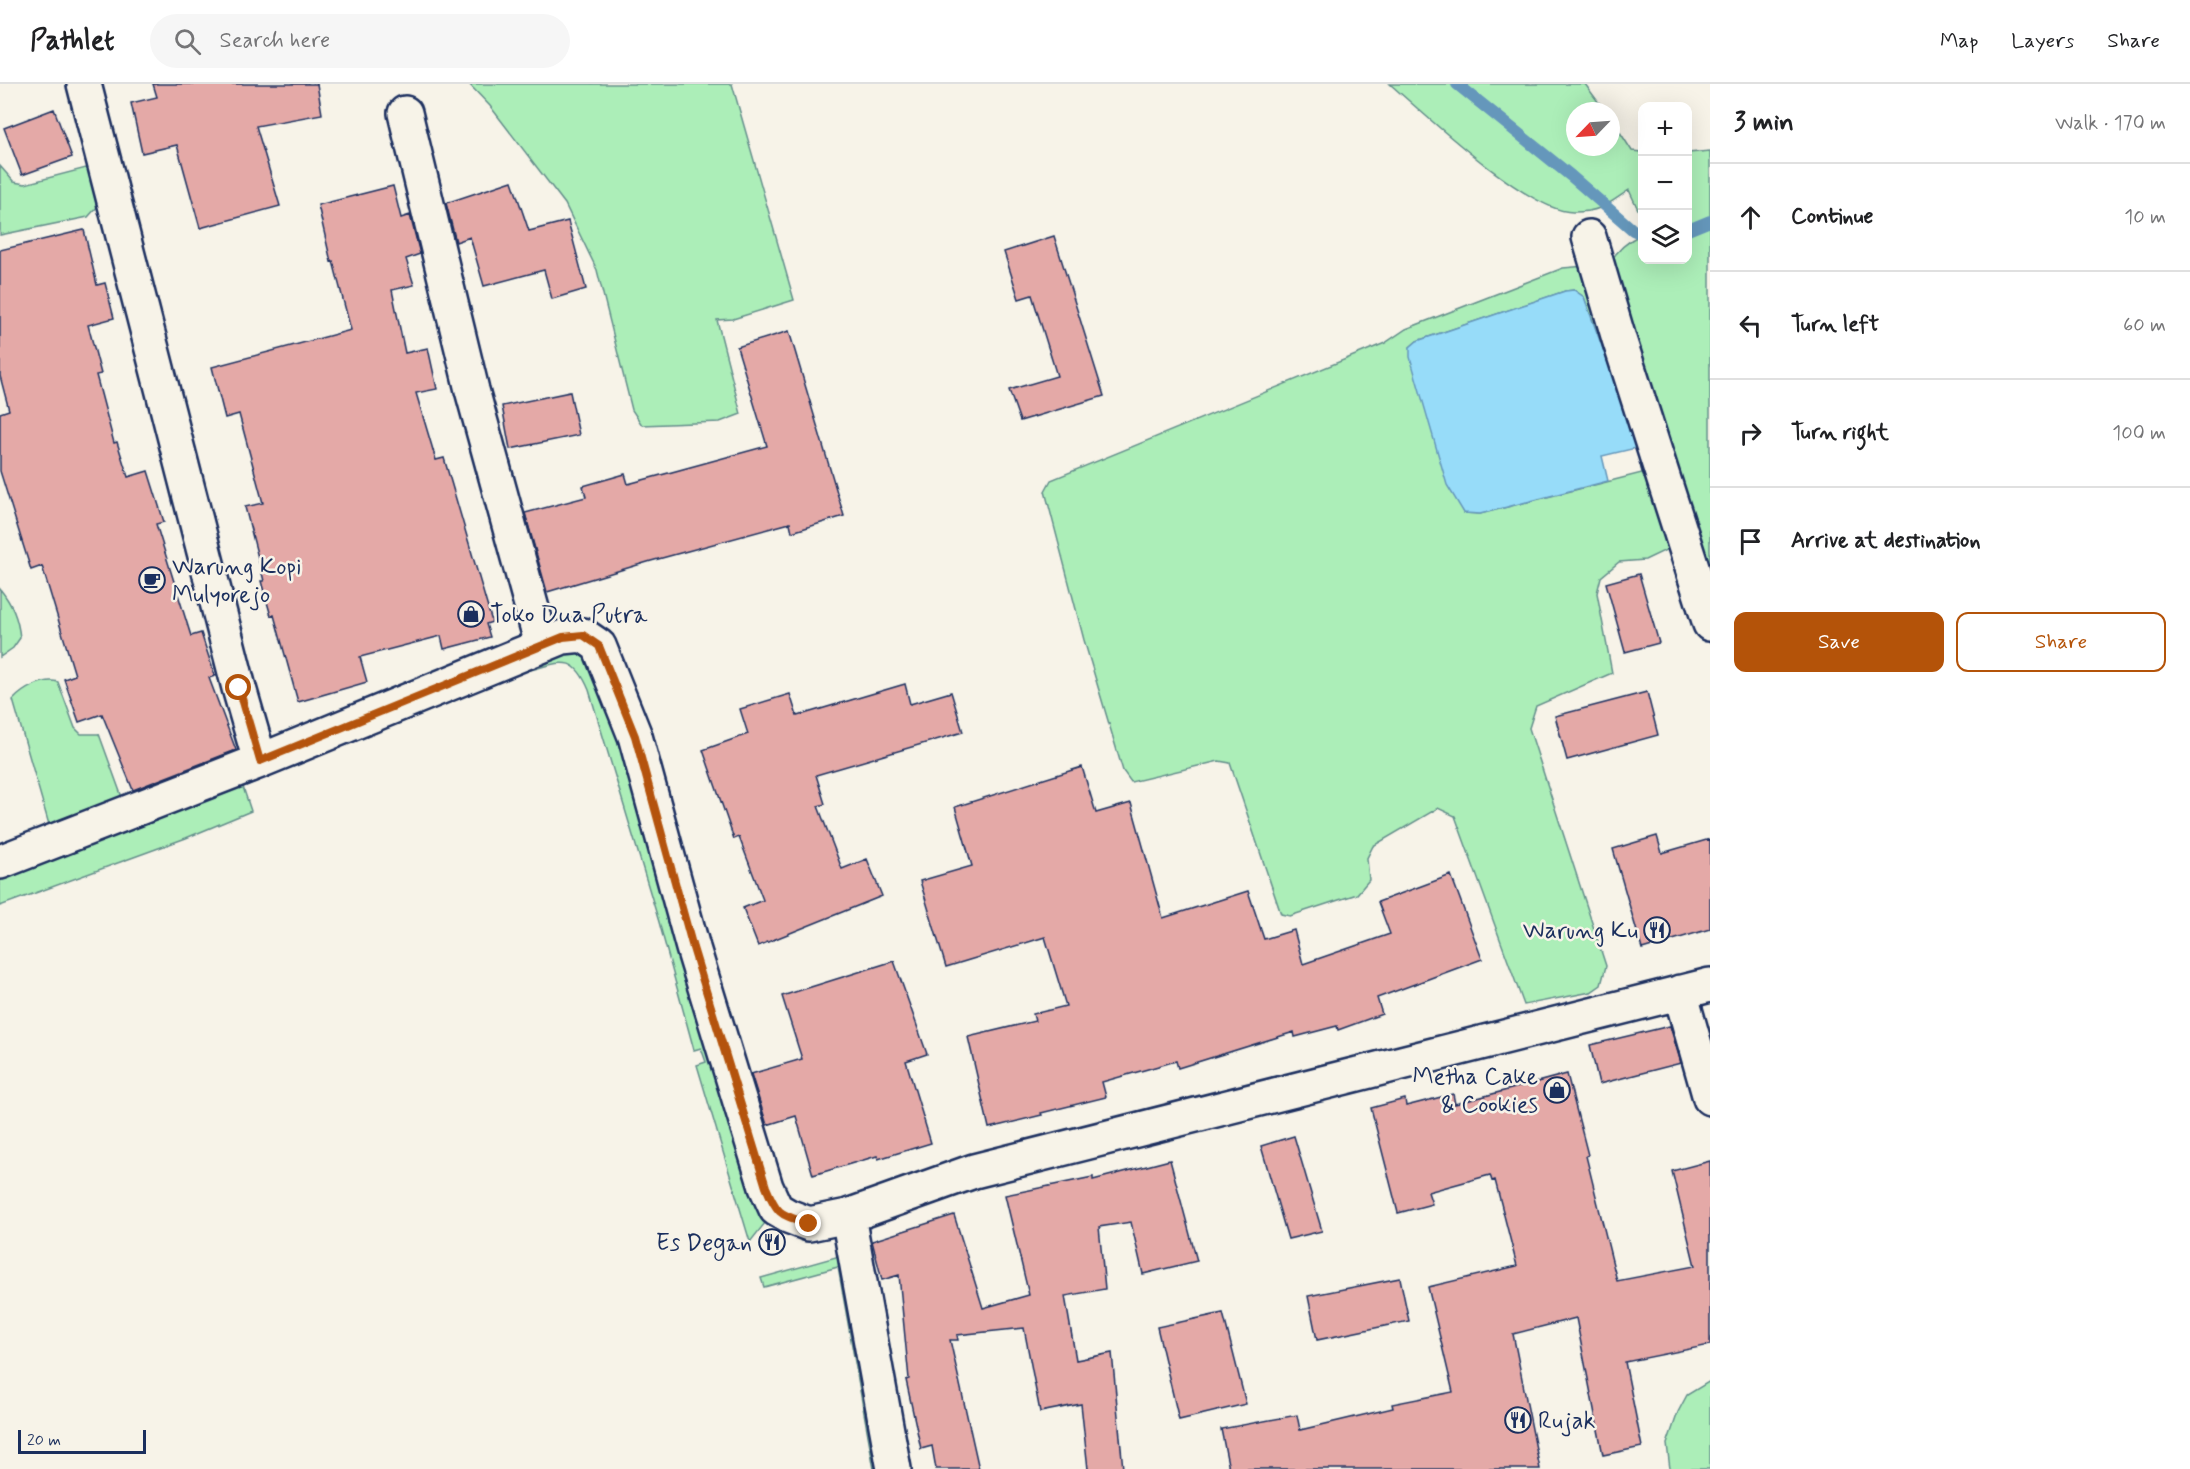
<!DOCTYPE html>
<html lang="en">
<head>
<meta charset="utf-8">
<style>
  :root { --surface:#fff; --page:#f6f6f6; --text:#202124; --muted:#757577; --line:#e0e0e0; --accent:#b45309 }
  body { margin:0; font-family:Mynerve,sans-serif; background:var(--page); color:var(--text) }
  .controls { position:absolute; right:18px; top:18px; display:grid; overflow:hidden; border-radius:12px; box-shadow:0 6px 24px #0002 }
  .controls button { width:54px; height:54px; display:grid; place-items:center; padding:0; border:0; border-bottom:2px solid var(--line); background:var(--surface); color:var(--text); font:30px sans-serif }
  .compass { position:absolute; left:1566px; top:18px; width:54px; height:54px; border-radius:50%; background:var(--surface); box-shadow:0 6px 24px #0002; rotate:245deg }
  .scale { position:absolute; left:18px; bottom:15px; width:128px; box-sizing:border-box; padding-left:6px; border:3px solid #1b2f5e; border-top:0; font-size:16px; line-height:21px; white-space:nowrap; color:#1b2f5e; -webkit-text-stroke:4px #f7f3e8; paint-order:stroke }
  .stop { position:absolute; width:18px; height:18px; margin:-14px; border:4px solid #b45309; border-radius:50%; background:#fff }
  .stop.end { background:#b45309; border-color:#fff; box-shadow:0 2px 6px #0008 }
  .list { margin:0; padding:0; list-style:none }
  h2 { display:flex; justify-content:space-between; align-items:center; height:78px; margin:0; padding:0 24px; font-size:26px }
  h2 small { font-size:20px; font-weight:400; color:var(--muted) }
  .list li { display:grid; grid-template-columns:39px 1fr auto; gap:18px; align-items:center; box-sizing:border-box; height:108px; padding:0 24px; border-top:2px solid var(--line) }
  .list b { display:block; font-size:22px; white-space:nowrap }
  .list em { font-size:20px; font-style:normal; color:var(--muted) }
  .actions { display:flex; gap:12px; padding:18px 24px }
  .actions a { flex:1; padding:14px 0; border:2px solid var(--accent); border-radius:12px; text-align:center; font-size:21px; color:var(--accent) }
  .actions .main { background:var(--accent); color:#fff }
  .icon { flex:none; width:33px; height:33px; fill:none; stroke:currentColor; stroke-width:2; stroke-linecap:round; stroke-linejoin:round }
  .map { position:relative; flex:none; width:1710px; height:1385px; overflow:hidden }
  header { display:flex; align-items:center; gap:36px; box-sizing:border-box; height:84px; padding:0 30px; background:var(--surface); border-bottom:2px solid var(--line) }
  header strong { font-size:28px }
  nav { display:flex; gap:33px; margin-inline-start:auto; font-size:21px }
  .search { width:420px; height:54px; background:var(--page); display:flex; align-items:center; gap:15px; box-sizing:border-box; padding:0 21px; border-radius:33px; color:var(--muted); font-size:22px }
  main { display:flex }
  aside { flex:1; background:var(--surface) }
  .map>svg:first-child { display:block }
  .green { fill:#aceeb8; stroke:#648e8b; stroke-width:1.5; fill-rule:evenodd }
  .water { fill:#97dcf9; stroke:#6597bb; stroke-width:1.5 }
  .lines { fill:none; stroke-linecap:round; stroke-linejoin:round }
  .stream { stroke:#6597bb; stroke-width:12 }
  .building { fill:#e4a9a7; stroke:#1b2f5e; stroke-width:1.5 }
  .minor-casing { stroke:#1b2f5e; stroke-width:38 }
  .minor { stroke:#f7f3e8; stroke-width:33 }
  .route { stroke:#b45309; stroke-width:8 }
  .labels { text-anchor:middle; stroke-width:5; stroke-linejoin:round; paint-order:stroke }
  .poi-label { font-size:24px; fill:#1b2f5e; stroke:#f7f3e8; text-anchor:start }
</style>
</head>
<body>
<header>
<strong>Pathlet</strong>
<div class="search"><svg class="icon" aria-label="search" viewBox="0 0 24 24"><circle cx="10" cy="10" r="6"/><path d="M15 15l6 6"/></svg>Search here</div>
<nav><a>Map</a><a>Layers</a><a>Share</a></nav>
</header>
<main>
<div class="map">
<svg width="1710" height="1385" viewBox="0 0 1710 1385">
  <rect width="100%" height="100%" fill="#f7f3e8"/>
  <filter id="ink" filterUnits="userSpaceOnUse"><feTurbulence type="fractalNoise" baseFrequency=".0167" numOctaves="2"/><feDisplacementMap in="SourceGraphic" scale="12" xChannelSelector="R" yChannelSelector="G"/><feConvolveMatrix kernelMatrix="1 2 1 2 8 2 1 2 1" color-interpolation-filters="sRGB"/></filter>
  <g filter="url(#ink)">
    <!-- green -->
    <path class="green" d="M 469,0 L 732,0 L 794,216 L 733,235 L 717,236 L 741,330 L 720,338 L 642,341 L 632,326 L 597,186 L 565,120 L 490,22 Z
      M 1390,0 L 1585,0 L 1605,27 L 1575,27 L 1575,63 L 1611,63 L 1611,34 L 1632,67 L 1642,68 L 1642,134 L 1629,106 C 1608,120 1601,128 1574,128 C 1531,130 1425,31 1390,0 Z
      M 1710,67 L 1710,487 L 1672,463 L 1645,476 L 1619,478 L 1601,493 L 1597,509 L 1612,589 L 1536,622 L 1529,644 L 1606,882 L 1601,901 L 1591,908 L 1524,921 L 1455,732 L 1438,724 L 1373,762 L 1367,774 L 1369,796 L 1357,810 L 1290,832 L 1281,830 L 1230,679 L 1219,677 L 1131,698 L 1123,687 L 1084,556 L 1045,407 L 1051,396 L 1385,259 L 1406,245 L 1563,184 L 1609,180 C 1617,166 1627,157 1642,150 L 1642,176 L 1688,176 L 1688,69 ZM 1574,206 L 1584,213 L 1635,353 L 1642,389 L 1480,430 L 1464,429 L 1410,263 L 1417,257 L 1565,207 Z
      M 0,82 L 14,98 L 25,100 L 86,84 L 95,95 L 98,122 L 88,133 L 0,151 Z
      M 0,505 C 12,520 18,534 20,554 L 13,564 L 0,573 Z
      M 599,562 L 776,1125 L 750,1158 L 697,981 L 706,978 L 701,964 L 694,966 L 659,838 L 589,606 C 573,568 561,579 526,587 L 243,703 L 251,727 L 186,754 L 0,822 L 0,764 L 50,744 L 13,616 C 23,605 43,594 58,598 L 75,644 L 81,650 L 99,650 L 123,716 L 530,567 Z
      M 865,1127 L 909,1385 L 874,1385 L 838,1183 L 764,1203 L 761,1194 L 854,1168 Z
      M 1710,1297 L 1710,1385 L 1670,1385 L 1667,1360 L 1678,1328 L 1687,1311 Z"/>
    <!-- water -->
    <path class="water" d="M 1574,206 L 1584,213 L 1635,353 L 1636,364 L 1602,372 L 1608,397 L 1480,430 L 1464,429 L 1447,401 L 1410,273 L 1410,263 L 1417,257 L 1565,207 Z"/>
    <g class="lines">
      <!-- stream -->
      <path class="stream" d="M 1457,0 L 1571,92 L 1633,146 L 1642,150
        M 1688,146 L 1710,137"/>
    </g>
    <!-- building -->
    <path class="building" d="M 153,0 L 317,0 L 322,30 L 256,42 L 280,122 L 200,144 L 177,61 L 142,69 L 131,19 L 157,13 Z
      M 54,25 L 72,73 L 22,91 L 4,44 Z
      M 512,97 L 529,147 L 568,137 L 586,205 L 552,215 L 544,186 L 484,202 L 470,153 L 456,158 L 446,119 Z
      M 393,102 L 401,134 L 410,131 L 420,170 L 406,175 L 414,201 L 392,206 L 405,269 L 428,264 L 437,305 L 416,309 L 436,376 L 444,374 L 492,538 L 486,540 L 490,553 L 444,565 L 441,552 L 360,573 L 367,598 L 298,618 L 274,531 L 271,532 L 261,497 L 264,497 L 245,423 L 263,419 L 239,330 L 225,334 L 212,283 L 351,246 L 333,177 L 331,178 L 318,121 Z
      M 84,146 L 97,201 L 105,199 L 114,234 L 88,241 L 101,290 L 96,291 L 114,359 L 117,358 L 128,393 L 148,387 L 164,438 L 156,440 L 191,552 L 201,549 L 215,592 L 209,594 L 236,666 L 133,706 L 102,630 L 79,638 L 64,595 L 75,591 L 42,482 L 31,486 L 0,387 L 0,329 L 9,326 L 0,292 L 0,166 Z
      M 1054,152 L 1104,312 L 1020,337 L 1009,306 L 1057,292 L 1032,211 L 1019,215 L 1004,168 Z
      M 789,247 L 844,432 L 792,448 L 790,439 L 651,477 L 547,508 L 525,429 L 586,413 L 583,402 L 625,390 L 628,400 L 767,362 L 737,263 Z
      M 570,308 L 579,351 L 510,365 L 502,322 Z
      M 1639,490 L 1659,559 L 1625,568 L 1606,499 Z
      M 905,600 L 910,620 L 951,608 L 963,648 L 816,691 L 825,720 L 818,722 L 842,785 L 867,775 L 882,812 L 758,862 L 743,824 L 763,816 L 739,753 L 734,755 L 703,666 L 748,650 L 740,625 L 790,610 L 797,632 Z
      M 1647,608 L 1658,651 L 1567,676 L 1555,632 Z
      M 1082,683 L 1096,729 L 1131,719 L 1163,834 L 1248,807 L 1264,855 L 1294,846 L 1303,880 L 1390,850 L 1378,818 L 1451,791 L 1482,875 L 1377,914 L 1382,930 L 1338,946 L 1337,942 L 1295,953 L 1294,948 L 1178,984 L 1176,977 L 1102,998 L 1106,1013 L 1041,1029 L 1042,1031 L 989,1044 L 968,953 L 1035,937 L 1033,930 L 1066,922 L 1045,853 L 946,883 L 920,797 L 972,782 L 955,723 Z
      M 1657,752 L 1662,769 L 1710,755 L 1710,845 L 1642,865 L 1613,765 Z
      M 894,877 L 927,970 L 906,977 L 931,1059 L 878,1075 L 877,1072 L 813,1091 L 796,1032 L 767,1041 L 751,990 L 802,975 L 782,912 Z
      M 1670,942 L 1681,979 L 1599,1000 L 1590,961 Z
      M 1567,990 L 1588,1071 L 1586,1072 L 1617,1197 L 1695,1182 L 1672,1087 L 1710,1077 L 1710,1261 L 1625,1278 L 1642,1363 L 1603,1371 L 1576,1234 L 1513,1250 L 1540,1385 L 1229,1385 L 1221,1345 L 1297,1331 L 1300,1346 L 1393,1324 L 1392,1320 L 1453,1308 L 1428,1203 L 1517,1182 L 1495,1096 L 1492,1097 L 1490,1091 L 1428,1108 L 1432,1120 L 1398,1129 L 1371,1024 L 1405,1015 L 1406,1022 L 1453,1010 L 1455,1020 Z
      M 1294,1052 L 1322,1147 L 1288,1155 L 1261,1062 Z
      M 1170,1076 L 1197,1177 L 1143,1190 L 1131,1138 L 1099,1143 L 1105,1205 L 1065,1212 L 1076,1276 L 1112,1269 L 1123,1385 L 1088,1385 L 1081,1320 L 1040,1328 L 1024,1244 L 957,1251 L 958,1256 L 950,1256 L 979,1385 L 936,1385 L 932,1362 L 921,1365 L 906,1296 L 909,1295 L 899,1191 L 882,1196 L 872,1157 L 954,1131 L 983,1224 L 1029,1211 L 1005,1111 L 1093,1093 L 1093,1096 Z
      M 1400,1194 L 1409,1237 L 1317,1256 L 1308,1212 Z
      M 1223,1229 L 1246,1320 L 1179,1336 L 1157,1243 Z"/>
    <g class="lines">
      <!-- minor casing -->
      <g class="minor-casing">
        <path id="minor" d="M 84,0 L 239,604 L 260,677 L 563,553 L 583,551 L 599,562 L 635,652 L 693,864 L 766,1103 L 776,1125 L 788,1132 L 809,1140 L 848,1132 L 974,1087 L 1710,901
          M 405,29 L 472,306 L 542,561
          M 1589,153 L 1619,255 L 1710,540
          M 0,778 L 260,677
          M 1680,908 L 1710,1014
          M 848,1132 L 894,1385"/>
      </g>
      <!-- minor -->
      <use href="#minor" class="minor"/>
    </g>
  </g>
  <g class="lines" filter="url(#ink)">
    <!-- route -->
    <path class="route" d="M 239,604 L 260,677 L 563,553 L 583,551 L 599,562 L 635,652 L 693,864 L 766,1103 C 778,1132 780,1130 809,1140"/>
  </g>
  <!-- icons -->
  <defs>
    <g id="cafe-ring" transform="scale(1.35)"><circle r="9.5" fill="#f7f3e8" stroke="#1b2f5e" stroke-width="1.5"/><path d="M-5.5-4.5H6V0H3Q3 3.5 0 3.5H-2.5Q-5.5 3.5-5.5 0ZM3-3.2v2h1.7v-2ZM-6 4.5H4V6H-6Z" fill="#1b2f5e"/></g>
    <g id="shop-ring" transform="scale(1.35)"><circle r="9.5" fill="#f7f3e8" stroke="#1b2f5e" stroke-width="1.5"/><path d="M-5-2.5h2.3a2.7 3.5 0 0 1 5.4 0H5L5.5 6h-11ZM-1.5-2.5h3a1.5 2.3 0 0 0-3 0Z" fill="#1b2f5e"/></g>
    <g id="restaurant-ring" transform="scale(1.35)"><circle r="9.5" fill="#f7f3e8" stroke="#1b2f5e" stroke-width="1.5"/><path d="M-5-6h1v4h1v-4h1v4h1v-4h1v5L-1.5 .5V6h-2V.5L-5-1ZM5-6V6H3V1.5H1.5Q1.5-4 5-6Z" fill="#1b2f5e"/></g>
  </defs>
  <g fill-rule="evenodd">
    <use href="#cafe-ring" x="152" y="496"/>
    <use href="#shop-ring" x="471" y="530"/>
    <use href="#restaurant-ring" x="1657" y="846"/>
    <use href="#shop-ring" x="1557" y="1006"/>
    <use href="#restaurant-ring" x="772" y="1158"/>
    <use href="#restaurant-ring" x="1518" y="1336"/>
  </g>
  <g class="labels">
    <!-- poi labels -->
    <g class="poi-label">
      <text x="172" y="490">Warung Kopi<tspan x="172" dy="28">Mulyorejo</tspan></text>
      <text x="490" y="538">Toko Dua Putra</text>
      <text x="1638" y="854" text-anchor="end">Warung Ku</text>
      <text x="1538" y="1000" text-anchor="end">Metha Cake<tspan x="1538" dy="28">&amp; Cookies</tspan></text>
      <text x="752" y="1166" text-anchor="end">Es Degan</text>
      <text x="1538" y="1344">Rujak</text>
    </g>
  </g>
</svg>
<div class="controls">
<button>+</button>
<button>−</button>
<button><svg class="icon" aria-label="layers" viewBox="0 0 24 24"><path d="M12 4l9 5-9 5-9-5zM3 14l9 5 9-5"/></svg></button>
</div>
<svg class="compass" viewBox="-18 -18 36 36"><path d="M0-13l5 13h-10z" fill="#e53935"/><path d="M0 13l5-13h-10z" fill="#757577"/></svg>
<div class="scale">20 m</div>
<div class="stop" style="left:239px;top:604px"></div>
<div class="stop end" style="left:809px;top:1140px"></div>
</div>
<aside>
<h2>3 min<small>Walk · 170 m</small></h2>
<ul class="list">
<li><svg class="icon" aria-label="ahead" viewBox="0 0 24 24"><path d="M12 20V5M6 11l6-6 6 6"/></svg><div><b>Continue</b></div><em>10 m</em></li>
<li><svg class="icon" aria-label="left" viewBox="0 0 24 24"><path d="M17 20v-9H6M10 6l-5 5 5 5"/></svg><div><b>Turn left</b></div><em>60 m</em></li>
<li><svg class="icon" aria-label="right" viewBox="0 0 24 24"><path d="M7 20v-9h11M14 6l5 5-5 5"/></svg><div><b>Turn right</b></div><em>100 m</em></li>
<li><svg class="icon" aria-label="arrive" viewBox="0 0 24 24"><path d="M6 21V4h12l-3 4 3 4H6"/></svg><div><b>Arrive at destination</b></div></li>
</ul>
<div class="actions"><a class="main">Save</a><a>Share</a></div>
</aside>
</main>
</body>
</html>
